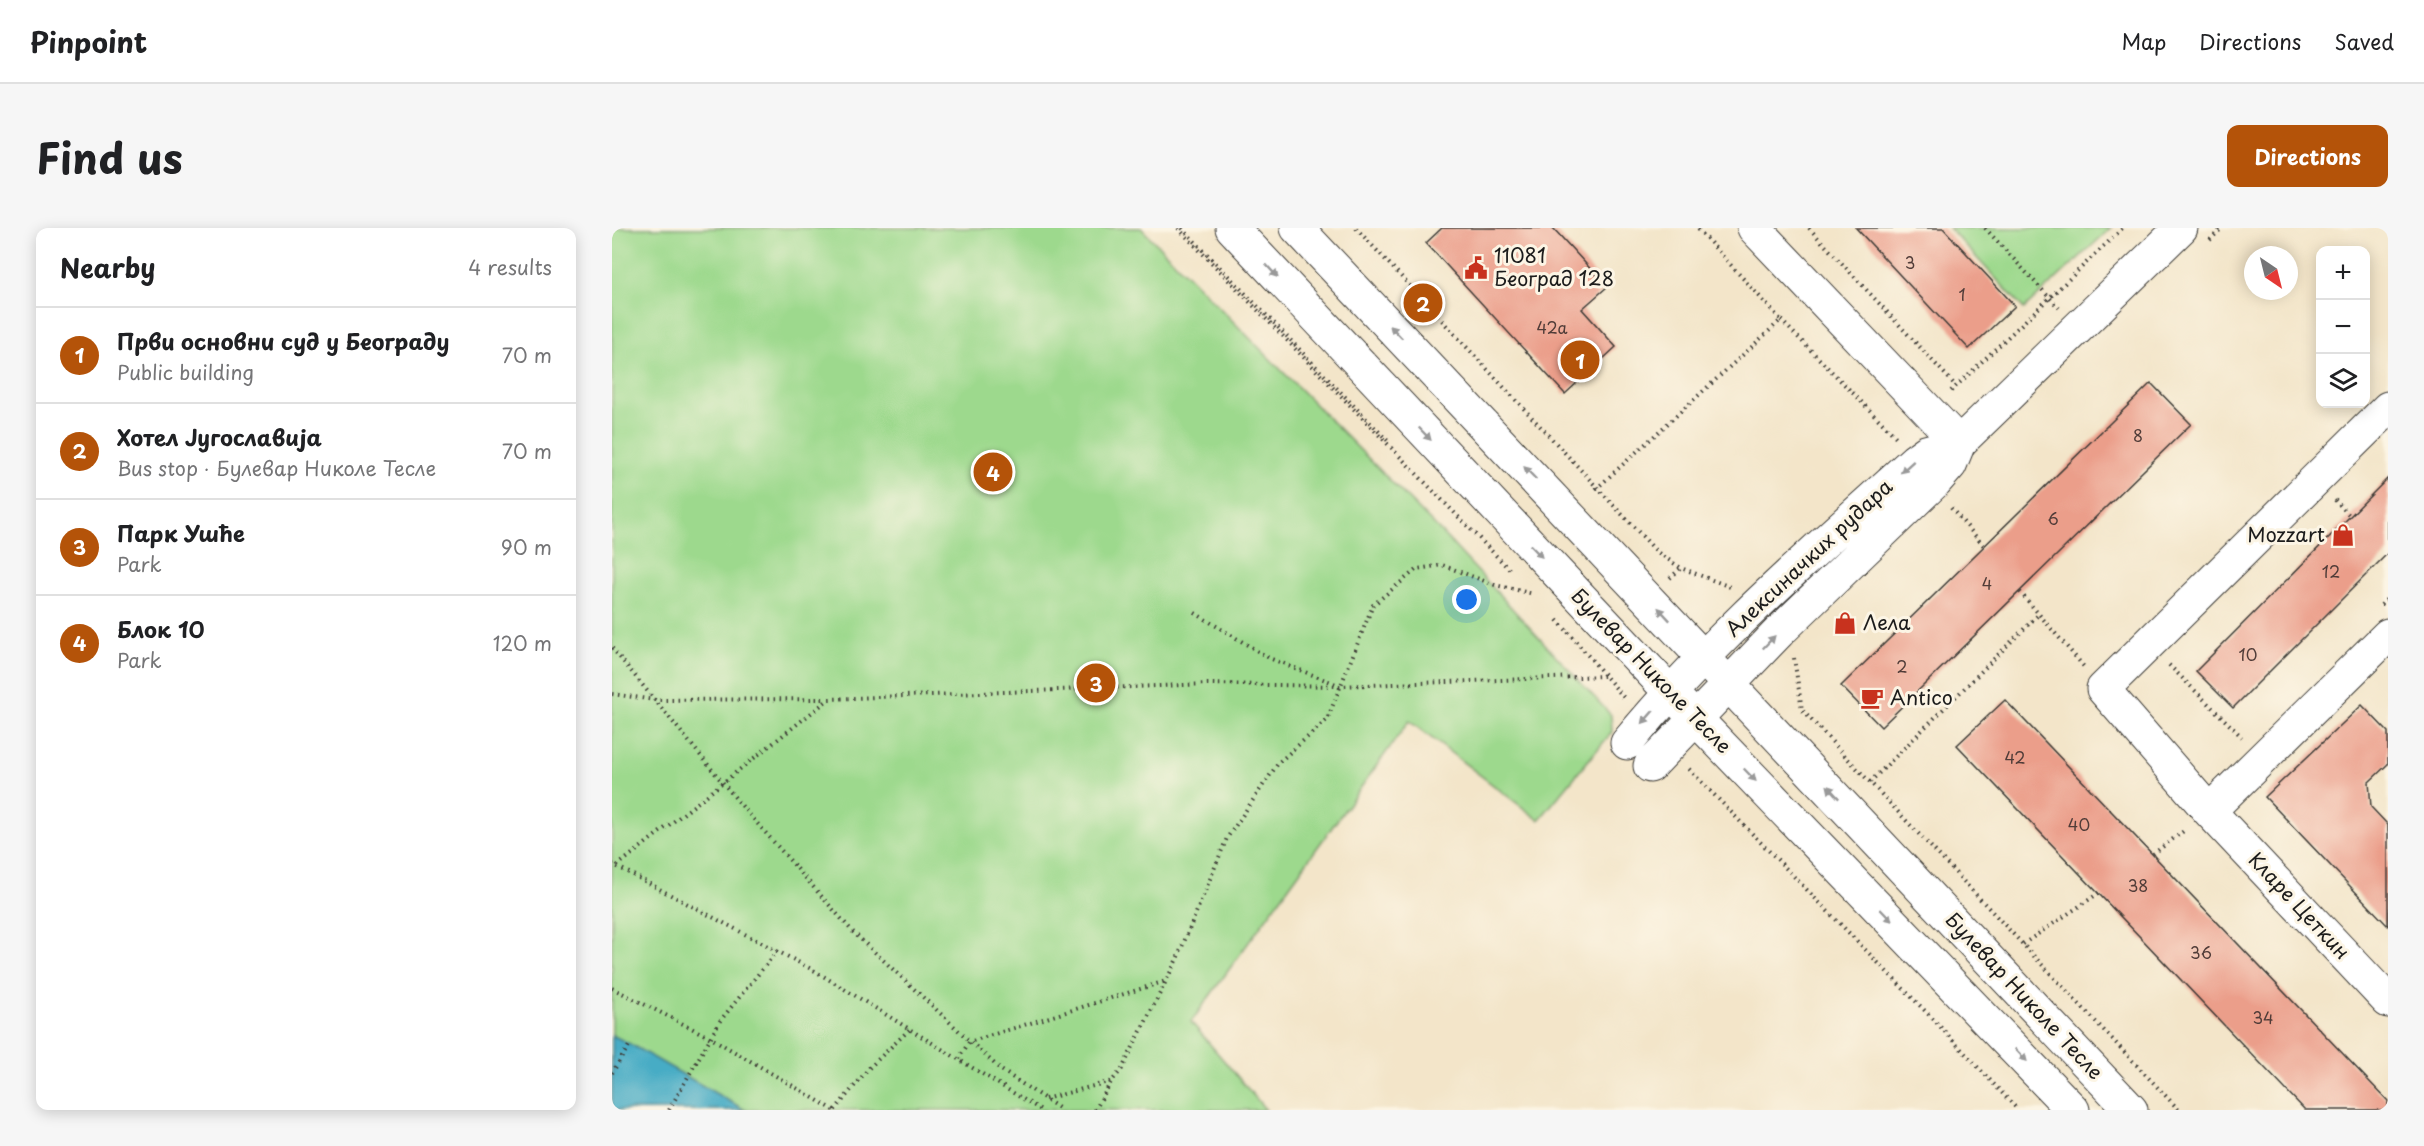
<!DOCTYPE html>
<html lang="en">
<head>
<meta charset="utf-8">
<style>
  :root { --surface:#fff; --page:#f6f6f6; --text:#202124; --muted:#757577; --line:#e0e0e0; --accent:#b45309 }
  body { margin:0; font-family:"Playpen Sans",sans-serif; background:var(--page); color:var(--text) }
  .controls { position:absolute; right:18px; top:18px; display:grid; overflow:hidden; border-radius:12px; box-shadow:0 3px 15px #0003 }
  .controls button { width:54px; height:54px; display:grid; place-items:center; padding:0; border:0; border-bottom:2px solid var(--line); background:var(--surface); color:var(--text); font:30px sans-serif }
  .compass { position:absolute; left:1632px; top:18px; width:54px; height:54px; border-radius:50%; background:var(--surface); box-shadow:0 3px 15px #0003; rotate:145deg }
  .you { position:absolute; left:855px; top:372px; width:21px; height:21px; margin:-15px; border:4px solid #fff; border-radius:50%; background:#1a73e8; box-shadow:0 0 0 9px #1a73e833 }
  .badge { display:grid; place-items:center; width:39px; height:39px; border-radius:50%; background:var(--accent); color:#fff; font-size:20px; font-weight:700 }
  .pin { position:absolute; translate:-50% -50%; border:3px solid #fff; box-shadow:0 2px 6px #0006 }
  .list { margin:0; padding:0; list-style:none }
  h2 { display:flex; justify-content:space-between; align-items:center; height:78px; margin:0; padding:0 24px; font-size:26px }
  h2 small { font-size:20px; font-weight:400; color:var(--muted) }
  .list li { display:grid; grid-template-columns:39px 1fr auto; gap:18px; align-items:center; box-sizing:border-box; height:96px; padding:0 24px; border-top:2px solid var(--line) }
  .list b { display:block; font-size:22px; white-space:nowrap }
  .list p { margin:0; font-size:20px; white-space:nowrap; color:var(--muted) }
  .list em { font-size:20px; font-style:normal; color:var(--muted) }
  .icon { flex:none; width:33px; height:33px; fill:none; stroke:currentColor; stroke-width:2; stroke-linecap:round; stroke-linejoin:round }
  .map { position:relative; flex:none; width:1776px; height:882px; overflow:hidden; border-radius:12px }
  header { display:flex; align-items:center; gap:36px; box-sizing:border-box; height:84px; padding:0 30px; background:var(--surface); border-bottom:2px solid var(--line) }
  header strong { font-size:28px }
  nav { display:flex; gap:33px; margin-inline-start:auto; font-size:21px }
  .intro { display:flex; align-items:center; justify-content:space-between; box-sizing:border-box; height:144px; padding:0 36px }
  h1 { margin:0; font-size:42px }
  .button { padding:15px 27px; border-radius:12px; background:var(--accent); color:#fff; font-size:21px; font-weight:700 }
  main { display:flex; gap:36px; padding:0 36px }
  aside { flex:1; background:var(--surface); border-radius:12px; box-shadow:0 3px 15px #0003 }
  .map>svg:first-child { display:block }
  .green { fill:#9dd98d; stroke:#5c7a54; stroke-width:1.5 }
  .water { fill:#46acc5; stroke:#316470; stroke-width:1.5 }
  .building { fill:#eb9e8a }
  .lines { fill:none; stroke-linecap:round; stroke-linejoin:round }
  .minor-casing { stroke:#3c3a36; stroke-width:35 }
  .major-casing { stroke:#3c3a36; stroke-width:35 }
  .path { stroke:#3c3a36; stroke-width:4; stroke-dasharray:1.5 4.5; stroke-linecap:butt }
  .minor { stroke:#fff; stroke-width:33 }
  .major { stroke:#fff; stroke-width:33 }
  .oneway { fill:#999 }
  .labels { text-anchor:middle; stroke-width:6; stroke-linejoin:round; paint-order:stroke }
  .number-label { font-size:16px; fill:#503c38 }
  .poi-label { font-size:20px; fill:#1c1c1c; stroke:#fcf5e5; text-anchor:start }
  .street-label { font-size:20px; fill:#1c1c1c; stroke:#fcf5e5 }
</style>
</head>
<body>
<header>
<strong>Pinpoint</strong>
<nav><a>Map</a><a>Directions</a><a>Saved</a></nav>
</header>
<div class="intro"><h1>Find us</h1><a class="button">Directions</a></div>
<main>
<aside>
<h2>Nearby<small>4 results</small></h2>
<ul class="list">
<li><span class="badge">1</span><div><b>Први основни суд у Београду</b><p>Public building</p></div><em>70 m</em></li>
<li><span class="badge">2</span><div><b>Хотел Југославија</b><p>Bus stop · Булевар Николе Тесле</p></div><em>70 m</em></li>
<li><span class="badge">3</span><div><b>Парк Ушће</b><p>Park</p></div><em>90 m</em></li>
<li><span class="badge">4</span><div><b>Блок 10</b><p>Park</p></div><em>120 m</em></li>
</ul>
</aside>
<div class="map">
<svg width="1776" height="882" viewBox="0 0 1776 882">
  <rect width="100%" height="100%" fill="#fcf5e5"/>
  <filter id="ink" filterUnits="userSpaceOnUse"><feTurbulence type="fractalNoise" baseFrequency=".0167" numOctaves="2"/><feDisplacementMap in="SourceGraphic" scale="12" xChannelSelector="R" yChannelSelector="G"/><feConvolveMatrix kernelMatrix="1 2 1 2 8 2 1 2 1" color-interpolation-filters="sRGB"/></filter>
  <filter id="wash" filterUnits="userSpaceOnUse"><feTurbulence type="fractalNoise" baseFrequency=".008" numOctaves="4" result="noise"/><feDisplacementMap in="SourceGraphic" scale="24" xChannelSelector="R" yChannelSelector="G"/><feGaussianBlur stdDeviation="1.35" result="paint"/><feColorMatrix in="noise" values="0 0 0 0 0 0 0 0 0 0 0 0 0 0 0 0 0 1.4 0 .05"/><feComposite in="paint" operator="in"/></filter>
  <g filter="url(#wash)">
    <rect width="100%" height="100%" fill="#f3e5c9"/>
    <!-- green -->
    <path class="green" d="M 0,0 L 529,0 L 830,305 L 999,487 L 1000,504 L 927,592 L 797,493 L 579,794 L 654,882 L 133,882 L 0,807 Z
      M 1337,0 L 1499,0 L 1412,81 Z"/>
    <!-- water -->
    <path class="water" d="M 0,807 L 18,816 L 133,882 L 0,882 Z"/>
    <g id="blocks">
      <!-- building -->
      <path class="building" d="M 830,0 L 941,0 L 995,59 L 970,81 L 1004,119 L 953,166 L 814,15 Z
        M 1244,0 L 1331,0 L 1403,78 L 1357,121 Z
        M 1539,155 L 1579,196 L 1269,499 L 1229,458 Z
        M 1776,250 L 1776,325 L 1621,480 L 1584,443 Z
        M 1393,472 L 1776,873 L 1776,882 L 1693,882 L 1345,517 Z
        M 1750,477 L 1776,504 L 1776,536 L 1757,554 L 1759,579 L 1776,597 L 1776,698 L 1653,569 Z"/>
    </g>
  </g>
  <g filter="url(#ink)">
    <use href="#blocks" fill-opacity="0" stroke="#3c3a36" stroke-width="1.5"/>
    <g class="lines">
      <!-- minor casing -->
      <g class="minor-casing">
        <path id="minor" d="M 1142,0 L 1347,215
          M 1776,180 L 1491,461 L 1597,583 L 1776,773
          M 1015,515 C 1100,411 1204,322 1303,232 L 1314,224 L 1347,215
          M 1038,538 L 1167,404 L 1324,253 L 1338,237 L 1347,215 L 1569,0
          M 1597,583 L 1776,407"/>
      </g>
      <!-- major casing -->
      <g class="major-casing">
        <path id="major" d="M 620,0 L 1058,464 L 1461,882
          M 685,0 L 1519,882"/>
      </g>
      <!-- path -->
      <path class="path" d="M 566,0 L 898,342
        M 570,0 L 776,213
        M 744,0 L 1045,324 L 1069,340 L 1121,360
        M 1197,0 L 1344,158
        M 1373,0 L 1447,80
        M 1598,12 L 1610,0
        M 1169,92 L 1284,209
        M 1339,163 L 1511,0
        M 984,261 L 1169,92 L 1085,0
        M 1723,272 L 1738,288
        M 1339,280 L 1372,318
        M 1058,350 L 1069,340
        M 1408,364 L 1473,440
        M 1769,377 L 1776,370
        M 583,385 L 657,430 L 724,456
        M 945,392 L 956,404
        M 956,404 L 1013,471
        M 0,420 L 130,578 L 241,704 L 389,842 L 450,882
        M 1182,430 L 1190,482 L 1567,882
        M 1557,437 L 1630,509
        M 0,466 L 43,472 L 215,471
        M 1077,541 L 1321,791 L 1406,882
        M 1258,554 L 1427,386
        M 1541,626 L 1573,602
        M 0,636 L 203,743 L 429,882
        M 5,638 L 217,471 L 596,456 L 728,458 L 993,448
        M 1411,716 L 1487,665
        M 0,760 L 99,810 L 222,882
        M 347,831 L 357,814 L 554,753
        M 0,845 L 18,816
        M 433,871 L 500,853 L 510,841 L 565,731 L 615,610 L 667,534 L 715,492 L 761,377 L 805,341 L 830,337 L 883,357 L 922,366
        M 57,882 L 108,793 L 165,723
        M 223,882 L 257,840 L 298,801
        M 483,882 L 499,854"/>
      <!-- minor -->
      <use href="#minor" class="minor"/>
      <!-- major -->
      <use href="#major" class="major"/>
    </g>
    <!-- one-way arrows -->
    <defs><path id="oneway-solid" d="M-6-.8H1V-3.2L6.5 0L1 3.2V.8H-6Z" transform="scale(1.5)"/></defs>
    <g class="oneway">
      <use href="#oneway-solid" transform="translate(660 43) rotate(47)"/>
      <use href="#oneway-solid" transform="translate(784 104) rotate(-134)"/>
      <use href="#oneway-solid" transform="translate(813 206) rotate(46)"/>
      <use href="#oneway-solid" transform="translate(1295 239) rotate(138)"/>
      <use href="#oneway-solid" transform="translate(918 245) rotate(-134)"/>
      <use href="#oneway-solid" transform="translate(924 323) rotate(46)"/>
      <use href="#oneway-solid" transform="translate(1052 386) rotate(-133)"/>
      <use href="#oneway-solid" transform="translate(1157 414) rotate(-46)"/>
      <use href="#oneway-solid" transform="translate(1036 489) rotate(131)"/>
      <use href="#oneway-solid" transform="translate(1138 547) rotate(46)"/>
      <use href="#oneway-solid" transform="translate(1221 564) rotate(-133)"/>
      <use href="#oneway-solid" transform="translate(1274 687) rotate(46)"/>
      <use href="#oneway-solid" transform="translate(1409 827) rotate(46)"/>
    </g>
  </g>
  <!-- icons -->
  <defs>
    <g id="civic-bare" transform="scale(1.8)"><path d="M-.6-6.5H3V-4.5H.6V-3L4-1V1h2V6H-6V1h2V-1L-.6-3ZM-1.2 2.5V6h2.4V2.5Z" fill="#c8321e" stroke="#fcf5e5" stroke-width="2.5" paint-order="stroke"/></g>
    <g id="shop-bare" transform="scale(1.8)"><path d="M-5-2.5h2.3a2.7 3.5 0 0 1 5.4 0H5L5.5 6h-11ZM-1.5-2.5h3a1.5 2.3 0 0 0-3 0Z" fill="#c8321e" stroke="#fcf5e5" stroke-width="2.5" paint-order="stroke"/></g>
    <g id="cafe-bare" transform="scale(1.8)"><path d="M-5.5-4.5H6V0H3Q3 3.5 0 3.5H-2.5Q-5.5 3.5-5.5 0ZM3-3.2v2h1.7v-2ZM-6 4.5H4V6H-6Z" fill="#c8321e" stroke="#fcf5e5" stroke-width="2.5" paint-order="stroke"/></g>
  </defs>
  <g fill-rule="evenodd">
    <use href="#civic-bare" x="864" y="40"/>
    <use href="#shop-bare" x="1731" y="307"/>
    <use href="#shop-bare" x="1233" y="395"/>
    <use href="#cafe-bare" x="1260" y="470"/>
  </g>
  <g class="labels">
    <!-- number labels -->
    <g class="number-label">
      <text x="1298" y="41">3</text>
      <text x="1350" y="73">1</text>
      <text x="940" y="106">42a</text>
      <text x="1526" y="214">8</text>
      <text x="1441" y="297">6</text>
      <text x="1719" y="350">12</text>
      <text x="1375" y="362">4</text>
      <text x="1636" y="433">10</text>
      <text x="1290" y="445">2</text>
      <text x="1403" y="536">42</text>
      <text x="1467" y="603">40</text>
      <text x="1526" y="664">38</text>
      <text x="1589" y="731">36</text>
      <text x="1651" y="796">34</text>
    </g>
    <!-- poi labels -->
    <g class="poi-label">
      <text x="882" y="35">11081<tspan x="882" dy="23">Београд 128</tspan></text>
      <text x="1713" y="314" text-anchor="end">Mozzart</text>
      <text x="1251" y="402">Лела</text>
      <text x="1278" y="477">Antico</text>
    </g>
    <!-- street labels -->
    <g class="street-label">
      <text transform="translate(1197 330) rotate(-43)" y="7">Алексиначких рудара</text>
      <text transform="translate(1039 443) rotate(46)" y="7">Булевар Николе Тесле</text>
      <text transform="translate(1687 678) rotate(47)" y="7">Кларе Цеткин</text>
      <text transform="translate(1412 768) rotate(47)" y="7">Булевар Николе Тесле</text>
    </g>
  </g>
</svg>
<div class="controls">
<button>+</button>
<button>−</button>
<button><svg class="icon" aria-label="layers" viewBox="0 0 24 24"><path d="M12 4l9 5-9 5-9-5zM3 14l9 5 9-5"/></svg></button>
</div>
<svg class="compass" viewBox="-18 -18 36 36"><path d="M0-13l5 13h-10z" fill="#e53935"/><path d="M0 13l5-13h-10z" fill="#757577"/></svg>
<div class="you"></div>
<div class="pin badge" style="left:968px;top:132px">1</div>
<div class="pin badge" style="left:811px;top:75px">2</div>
<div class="pin badge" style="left:484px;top:455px">3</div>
<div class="pin badge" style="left:381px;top:244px">4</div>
</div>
</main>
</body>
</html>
